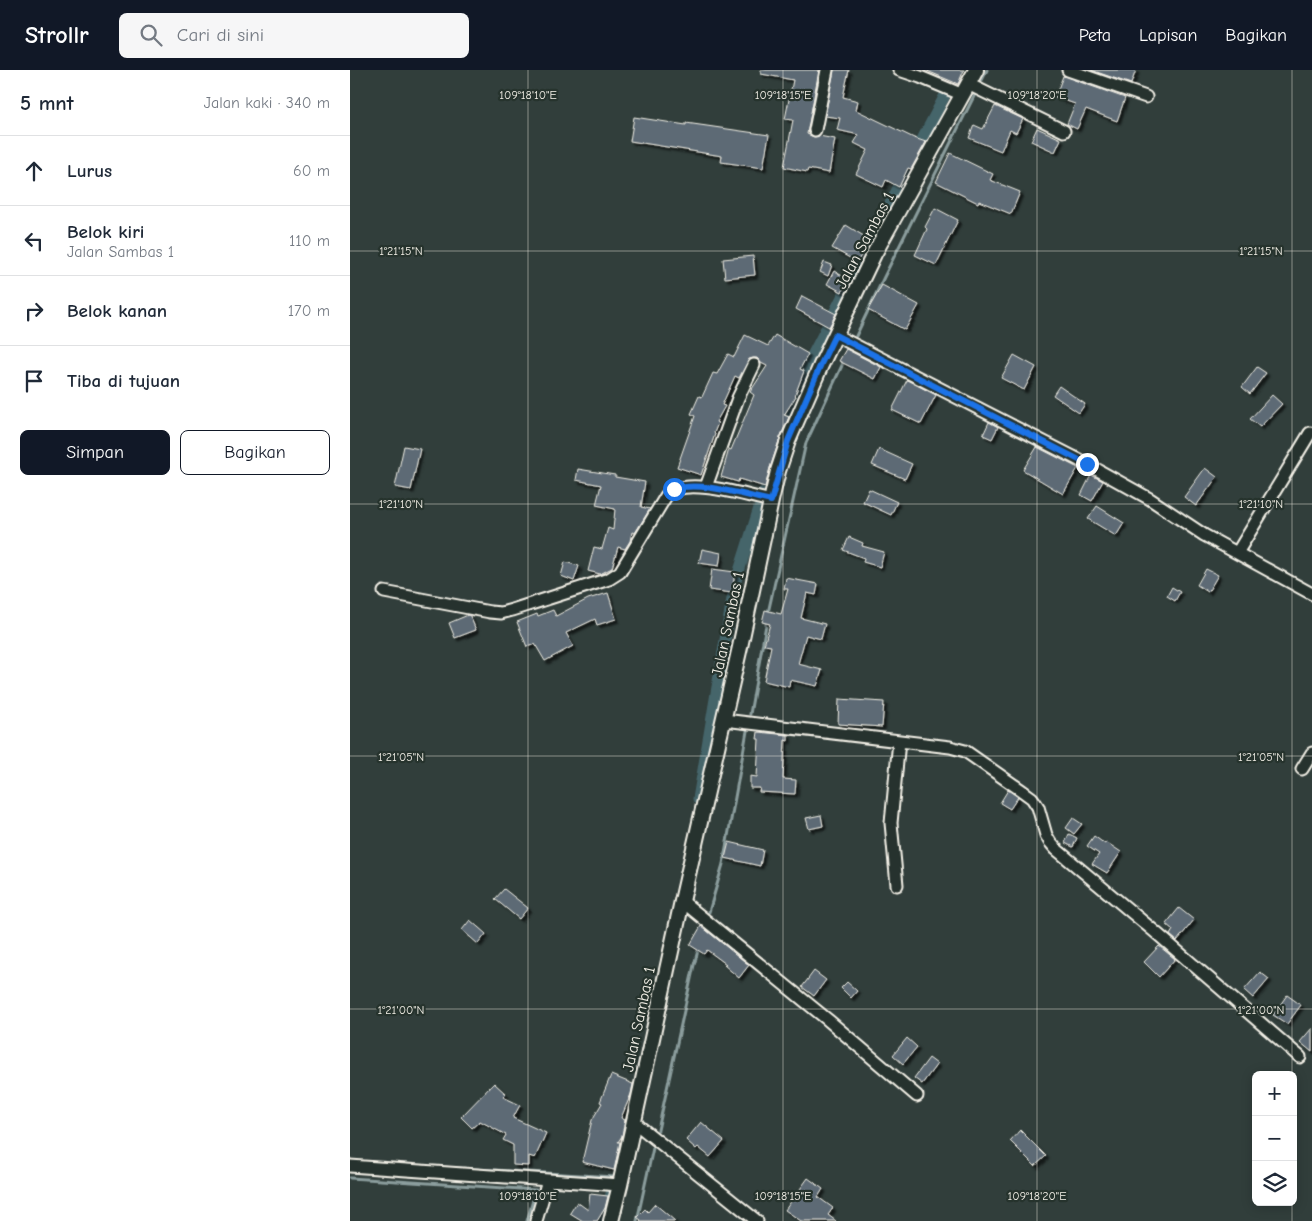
<!DOCTYPE html>
<html lang="id">
<head>
<meta charset="utf-8">
<style>
  :root { --surface:#fff; --page:#f6f6f7; --text:#1f2937; --muted:#747a83; --line:#e0e1e3; --accent:#111827 }
  body { margin:0; font-family:"Comic Neue",sans-serif; background:var(--page); color:var(--text) }
  .controls { position:absolute; right:15px; bottom:15px; display:grid; overflow:hidden; border-radius:8px; box-shadow:0 2px 12px #0003 }
  .controls button { width:45px; height:45px; display:grid; place-items:center; padding:0; border:0; border-bottom:1px solid var(--line); background:var(--surface); color:var(--text); font:25px sans-serif }
  .stop { position:absolute; width:15px; height:15px; margin:-11px; border:4px solid #1a73e8; border-radius:50%; background:#fff }
  .stop.end { background:#1a73e8; border-color:#fff; box-shadow:0 1px 5px #0008 }
  .list { margin:0; padding:0; list-style:none }
  h2 { display:flex; justify-content:space-between; align-items:center; height:65px; margin:0; padding:0 20px; font-size:21px }
  h2 small { font-size:16px; font-weight:400; color:var(--muted) }
  .list li { display:grid; grid-template-columns:32px 1fr auto; gap:15px; align-items:center; box-sizing:border-box; height:70px; padding:0 20px; border-top:1px solid var(--line) }
  .list b { display:block; font-size:19px; white-space:nowrap }
  .list p { margin:0; font-size:16px; white-space:nowrap; color:var(--muted) }
  .list em { font-size:16px; font-style:normal; color:var(--muted) }
  .actions { display:flex; gap:10px; padding:15px 20px }
  .actions a { flex:1; padding:11px 0; border:1px solid var(--accent); border-radius:8px; text-align:center; font-size:18px; color:var(--accent) }
  .actions .main { background:var(--accent); color:#fff }
  .icon { flex:none; width:28px; height:28px; fill:none; stroke:currentColor; stroke-width:2; stroke-linecap:round; stroke-linejoin:round }
  .map { position:relative; flex:none; width:962px; height:1151px; overflow:hidden }
  header { display:flex; align-items:center; gap:30px; box-sizing:border-box; height:70px; padding:0 25px; background:var(--accent); color:#fff }
  header strong { font-size:24px }
  nav { display:flex; gap:28px; margin-inline-start:auto; font-size:18px }
  .search { width:350px; height:45px; background:var(--page); display:flex; align-items:center; gap:12px; box-sizing:border-box; padding:0 18px; border-radius:8px; color:var(--muted); font-size:19px }
  main { display:flex }
  aside { flex:1; background:var(--surface) }
  .map>svg:first-child { display:block }
  .lines { fill:none; stroke-linecap:round; stroke-linejoin:round }
  .stream { stroke:#8b9d9d; stroke-width:3 }
  .canal { stroke:#45656b; stroke-width:11 }
  .building { fill:#5d6b75; stroke:#f4f1e8; filter:url(#shadow) }
  .minor-casing { stroke:#f4f1e8; stroke-width:15 }
  .tertiary-casing { stroke:#f4f1e8; stroke-width:18 }
  .minor { stroke:#26332d; stroke-width:11 }
  .tertiary { stroke:#26332d; stroke-width:14 }
  .route { stroke:#1a73e8; stroke-width:6 }
  .ticks { fill:none; stroke:#f4f1e8; stroke-width:1; stroke-opacity:0.45 }
  .labels { text-anchor:middle; stroke-width:4.5; stroke-linejoin:round; paint-order:stroke }
  .street-label { font-size:16px; fill:#f4f1e8; stroke:#26332d }
  .ticks-label { font-size:12px; text-anchor:middle; fill:#f4f1e8; stroke:#26332d; stroke-width:4.5; stroke-linejoin:round; paint-order:stroke }
</style>
</head>
<body>
<header>
<strong>Strollr</strong>
<div class="search"><svg class="icon" aria-label="search" viewBox="0 0 24 24"><circle cx="10" cy="10" r="6"/><path d="M15 15l6 6"/></svg>Cari di sini</div>
<nav><a>Peta</a><a>Lapisan</a><a>Bagikan</a></nav>
</header>
<main>
<aside>
<h2>5 mnt<small>Jalan kaki · 340 m</small></h2>
<ul class="list">
<li><svg class="icon" aria-label="ahead" viewBox="0 0 24 24"><path d="M12 20V5M6 11l6-6 6 6"/></svg><div><b>Lurus</b></div><em>60 m</em></li>
<li><svg class="icon" aria-label="left" viewBox="0 0 24 24"><path d="M17 20v-9H6M10 6l-5 5 5 5"/></svg><div><b>Belok kiri</b><p>Jalan Sambas 1</p></div><em>110 m</em></li>
<li><svg class="icon" aria-label="right" viewBox="0 0 24 24"><path d="M7 20v-9h11M14 6l5 5-5 5"/></svg><div><b>Belok kanan</b></div><em>170 m</em></li>
<li><svg class="icon" aria-label="arrive" viewBox="0 0 24 24"><path d="M6 21V4h12l-3 4 3 4H6"/></svg><div><b>Tiba di tujuan</b></div></li>
</ul>
<div class="actions"><a class="main">Simpan</a><a>Bagikan</a></div>
</aside>
<div class="map">
<svg width="962" height="1151" viewBox="0 0 962 1151">
  <defs>
    <filter id="shadow"><feDropShadow dx="3" dy="3" stdDeviation="1" flood-color="#0009"/></filter>
  </defs>
  <rect width="100%" height="100%" fill="#313e3b"/>
  <filter id="ink" filterUnits="userSpaceOnUse"><feTurbulence type="fractalNoise" baseFrequency=".02" numOctaves="2"/><feDisplacementMap in="SourceGraphic" scale="10" xChannelSelector="R" yChannelSelector="G"/><feConvolveMatrix kernelMatrix="1 2 1 2 8 2 1 2 1" color-interpolation-filters="sRGB"/></filter>
  <g filter="url(#ink)">
    <g class="lines">
      <!-- stream -->
      <path class="stream" d="M 506,266 L 534,207 L 637,0
        M 418,543 L 456,373 L 495,289
        M 400,644 L 417,549
        M 359,842 L 373,794 L 397,661
        M 308,1060 L 344,895 L 349,877
        M 91,1097 L 265,1107
        M 0,1108 L 186,1120 L 177,1151
        M 287,1151 L 303,1078"/>
      <!-- canal -->
      <path class="canal" d="M 565,83 L 594,27
        M 414,421 L 449,311 L 555,104
        M 348,729 L 384,517 L 409,438
        M 254,1151 L 261,1124"/>
    </g>
    <!-- building -->
    <path class="building" d="M 411,0 L 469,0 L 457,64 L 464,67 L 469,66 L 485,69 L 479,103 L 458,99 L 457,102 L 434,97 L 443,50 L 435,49 L 443,10 L 411,4 Z
      M 484,0 L 499,0 L 493,27 L 508,31 L 506,40 L 564,68 L 576,72 L 561,99 L 558,98 L 549,117 L 536,110 L 533,117 L 506,104 L 518,80 L 504,73 L 509,65 L 487,60 L 490,48 L 475,46 Z
      M 575,0 L 614,0 L 608,14 Z
      M 741,0 L 786,0 L 781,14 Z
      M 713,6 L 775,28 L 767,51 L 736,39 L 727,59 L 717,54 L 725,34 L 705,27 Z
      M 645,36 L 673,49 L 666,63 L 660,60 L 651,81 L 619,68 L 624,55 L 633,59 Z
      M 284,47 L 336,55 L 336,53 L 419,65 L 413,98 L 371,92 L 372,86 L 280,71 Z
      M 687,58 L 711,69 L 705,82 L 681,71 Z
      M 600,83 L 643,104 L 640,110 L 670,122 L 661,144 L 629,131 L 628,133 L 586,112 Z
      M 585,138 L 608,150 L 586,195 L 565,185 L 577,159 L 575,157 Z
      M 496,155 L 520,170 L 507,192 L 482,178 Z
      M 403,186 L 405,205 L 375,208 L 373,189 Z
      M 474,192 L 482,195 L 478,206 L 470,202 Z
      M 484,201 L 499,210 L 492,222 L 477,214 Z
      M 532,215 L 569,235 L 555,260 L 518,240 Z
      M 452,226 L 486,244 L 479,257 L 446,239 Z
      M 395,265 L 418,276 L 425,265 L 458,284 L 450,299 L 454,301 L 445,325 L 446,326 L 434,345 L 439,347 L 430,368 L 420,398 L 415,417 L 389,409 L 388,412 L 371,407 L 379,379 L 381,380 L 404,325 L 400,322 L 417,296 L 411,293 L 407,288 L 403,288 L 399,289 L 389,308 L 385,306 L 372,335 L 375,336 L 366,352 L 368,353 L 364,363 L 365,364 L 351,405 L 327,397 L 345,346 L 341,344 L 349,326 L 352,327 L 363,303 L 367,304 L 378,284 L 384,287 Z
      M 496,279 L 531,297 L 525,309 L 489,291 Z
      M 664,285 L 686,297 L 674,320 L 651,308 Z
      M 907,297 L 916,303 L 900,324 L 892,317 Z
      M 557,310 L 586,325 L 571,354 L 542,340 Z
      M 709,316 L 735,334 L 729,343 L 703,325 Z
      M 922,325 L 932,334 L 910,357 L 900,349 Z
      M 639,352 L 648,357 L 642,369 L 633,365 Z
      M 54,376 L 70,379 L 61,420 L 45,417 Z
      M 687,377 L 728,398 L 713,424 L 673,400 Z
      M 529,379 L 562,394 L 555,409 L 522,395 Z
      M 855,398 L 867,407 L 846,436 L 834,427 Z
      M 228,399 L 265,405 L 265,407 L 295,412 L 291,437 L 300,439 L 285,463 L 282,462 L 280,471 L 275,479 L 268,477 L 262,498 L 250,504 L 238,501 L 244,477 L 252,479 L 258,458 L 263,460 L 265,439 L 246,435 L 251,415 L 226,410 Z
      M 741,405 L 753,411 L 742,431 L 731,425 Z
      M 519,419 L 547,432 L 541,445 L 513,432 Z
      M 747,436 L 774,453 L 766,466 L 738,449 Z
      M 499,467 L 513,473 L 512,476 L 534,482 L 530,497 L 513,492 L 514,488 L 493,480 Z
      M 352,479 L 371,483 L 369,496 L 349,493 Z
      M 215,492 L 229,496 L 224,511 L 211,506 Z
      M 362,499 L 385,502 L 382,523 L 359,520 Z
      M 856,499 L 868,505 L 858,522 L 847,515 Z
      M 436,508 L 468,514 L 466,525 L 457,523 L 451,548 L 475,554 L 471,569 L 456,565 L 448,594 L 472,600 L 467,616 L 440,610 L 439,617 L 414,611 L 421,576 L 414,575 L 420,554 L 412,552 L 415,540 L 431,544 L 438,519 L 434,519 Z
      M 822,517 L 830,522 L 825,531 L 817,526 Z
      M 258,523 L 266,549 L 247,555 L 245,549 L 216,563 L 223,576 L 195,591 L 185,574 L 177,577 L 167,552 L 187,544 L 188,546 L 203,540 L 206,546 L 238,529 Z
      M 118,545 L 120,546 L 126,560 L 105,568 L 99,553 Z
      M 489,629 L 534,632 L 532,657 L 488,654 Z
      M 408,662 L 438,665 L 438,671 L 435,670 L 433,709 L 446,710 L 445,724 L 409,722 L 410,718 L 400,718 L 400,706 L 407,707 L 409,669 L 407,669 Z
      M 658,720 L 668,727 L 660,739 L 650,733 Z
      M 471,745 L 473,756 L 459,759 L 456,748 Z
      M 723,748 L 732,754 L 724,764 L 716,758 Z
      M 719,764 L 727,768 L 723,777 L 715,773 Z
      M 744,766 L 755,774 L 756,772 L 771,782 L 757,803 L 742,794 L 749,784 L 737,776 Z
      M 379,772 L 413,780 L 410,796 L 375,788 Z
      M 154,819 L 178,838 L 169,849 L 145,829 Z
      M 829,838 L 844,850 L 827,871 L 820,865 L 823,860 L 816,854 Z
      M 120,850 L 136,864 L 128,874 L 112,860 Z
      M 351,856 L 399,895 L 389,908 L 374,895 L 376,894 L 357,880 L 354,884 L 340,875 Z
      M 809,876 L 825,889 L 809,907 L 794,892 Z
      M 464,901 L 476,910 L 464,926 L 452,917 Z
      M 910,902 L 919,909 L 903,928 L 894,920 Z
      M 497,912 L 507,921 L 501,928 L 491,918 Z
      M 937,925 L 951,935 L 937,954 L 923,945 Z
      M 962,958 L 962,982 L 950,972 Z
      M 557,968 L 567,977 L 553,994 L 543,985 Z
      M 579,988 L 587,994 L 572,1014 L 564,1008 Z
      M 261,1005 L 283,1014 L 281,1024 L 271,1048 L 275,1050 L 272,1066 L 268,1072 L 270,1072 L 264,1100 L 232,1092 L 242,1050 L 252,1033 L 250,1032 Z
      M 144,1013 L 156,1024 L 153,1027 L 170,1035 L 163,1048 L 196,1063 L 185,1088 L 179,1086 L 179,1096 L 163,1095 L 163,1075 L 153,1070 L 156,1065 L 130,1051 L 122,1058 L 111,1047 Z
      M 351,1052 L 374,1071 L 360,1087 L 348,1077 L 346,1079 L 336,1070 Z
      M 670,1060 L 696,1086 L 685,1096 L 660,1071 Z
      M 458,1108 L 473,1119 L 468,1127 L 483,1138 L 478,1145 L 486,1151 L 451,1151 L 435,1140 Z
      M 240,1124 L 258,1126 L 255,1138 L 247,1151 L 233,1151 L 220,1143 L 227,1132 L 238,1140 Z
      M 305,1134 L 325,1151 L 290,1151 L 291,1150 L 287,1147 L 295,1139 L 298,1142 Z"/>
    <g class="lines">
      <!-- minor casing -->
      <g class="minor-casing">
        <path id="minor" d="M 549,0 L 570,7 L 613,25
          M 718,0 L 796,27
          M 618,14 L 714,61
          M 465,60 L 477,0
          M 485,265 L 737,394 L 800,429 L 854,465 L 962,524
          M 356,417 L 388,328 L 404,295
          M 887,483 L 960,363
          M 34,522 L 140,542 L 151,543 L 162,540 L 259,509 L 270,502 L 316,426 C 332,405 398,426 421,431
          M 374,650 L 600,677 L 615,681 L 671,720 L 682,728 L 688,737 L 696,765 L 700,772 L 706,779 L 804,861 L 950,987
          M 952,699 L 962,683
          M 547,815 L 541,753 L 549,671
          M 332,831 L 478,950 L 567,1026
          M 284,1052 L 407,1151
          M 0,1096 L 270,1115
          M 186,1151 L 198,1110"/>
      </g>
      <!-- tertiary casing -->
      <g class="tertiary-casing">
        <path id="tertiary" d="M 261,1151 L 270,1115 L 332,831 L 390,577 L 421,431 L 428,401 L 438,371 L 471,295 L 524,184 L 626,0"/>
      </g>
      <!-- minor -->
      <use href="#minor" class="minor"/>
      <!-- tertiary -->
      <use href="#tertiary" class="tertiary"/>
    </g>
  </g>
  <g class="lines" filter="url(#ink)">
    <!-- route -->
    <path class="route" d="M 324,419 C 352,411 393,425 421,431 L 438,371 L 471,294 L 485,265 L 737,394"/>
  </g>
  <!-- ticks -->
  <path class="ticks" d="M 178,0 L 178,1151M 433,0 L 433,1151M 687,0 L 687,1151M 942,0 L 942,1005M 0,181 L 962,181M 0,434 L 962,434M 0,686 L 962,686M 0,939 L 962,939M 942,1132 L 942,1151"/>
  <g class="labels">
    <!-- street labels -->
    <g class="street-label">
      <text transform="translate(514 170) rotate(-62)" y="6">Jalan Sambas 1</text>
      <text transform="translate(377 554) rotate(-78)" y="6">Jalan Sambas 1</text>
      <text transform="translate(288 949) rotate(-78)" y="6">Jalan Sambas 1</text>
    </g>
  </g>
  <g class="ticks-label">
    <text x="178" y="29">109°18'10"E</text>
    <text x="433" y="29">109°18'15"E</text>
    <text x="687" y="29">109°18'20"E</text>
    <text x="51" y="185">1°21'15"N</text>
    <text x="911" y="185">1°21'15"N</text>
    <text x="51" y="438">1°21'10"N</text>
    <text x="911" y="438">1°21'10"N</text>
    <text x="51" y="691">1°21'05"N</text>
    <text x="911" y="691">1°21'05"N</text>
    <text x="51" y="944">1°21'00"N</text>
    <text x="911" y="944">1°21'00"N</text>
    <text x="178" y="1130">109°18'10"E</text>
    <text x="433" y="1130">109°18'15"E</text>
    <text x="687" y="1130">109°18'20"E</text>
  </g>
</svg>
<div class="controls">
<button>+</button>
<button>−</button>
<button><svg class="icon" aria-label="layers" viewBox="0 0 24 24"><path d="M12 4l9 5-9 5-9-5zM3 14l9 5 9-5"/></svg></button>
</div>
<div class="stop" style="left:324px;top:419px"></div>
<div class="stop end" style="left:737px;top:394px"></div>
</div>
</main>
</body>
</html>
